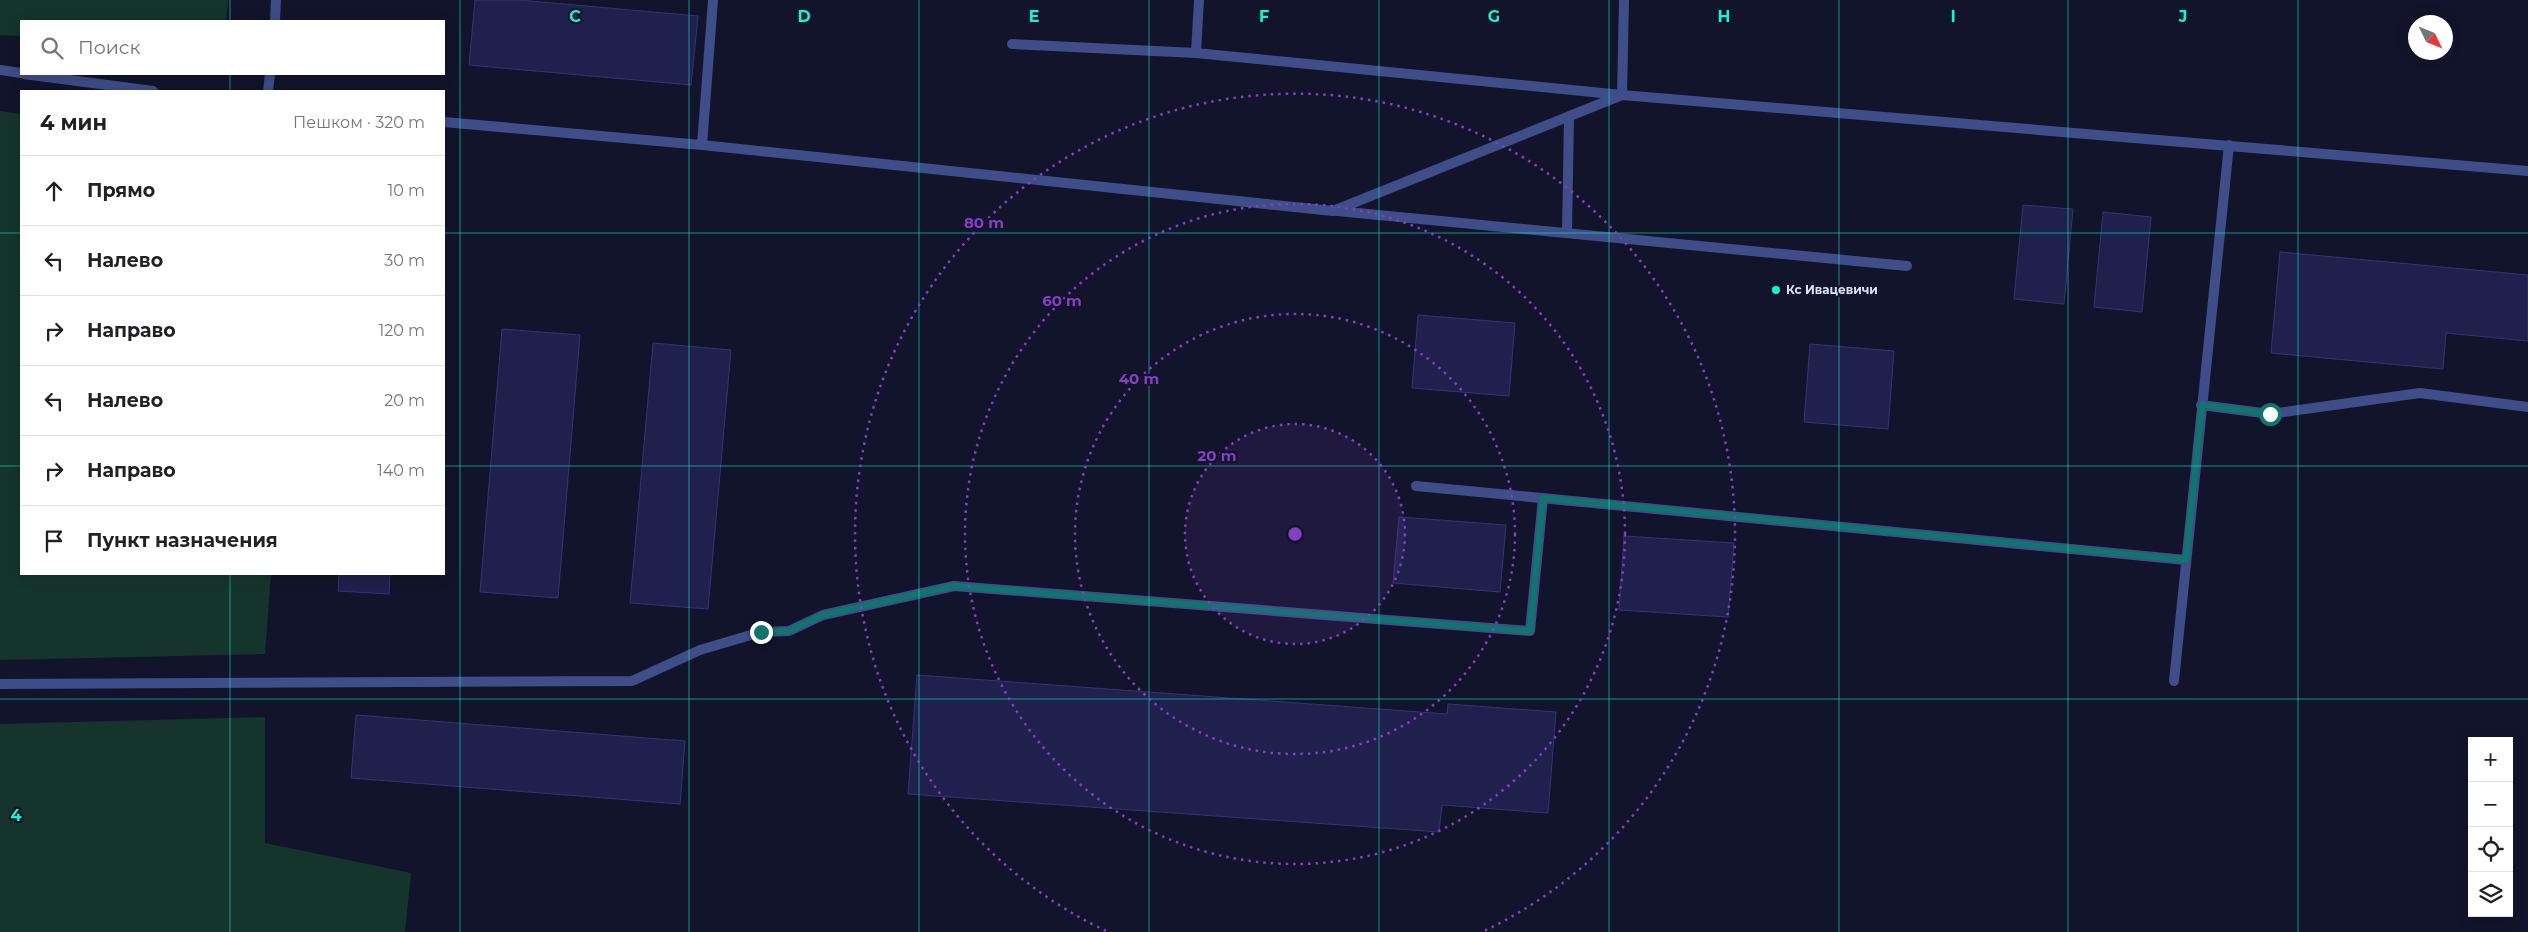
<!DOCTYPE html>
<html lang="ru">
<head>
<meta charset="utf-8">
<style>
  :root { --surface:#fff; --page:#f6f6f6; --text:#202124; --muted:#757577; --line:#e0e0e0 }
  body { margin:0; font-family:Montserrat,sans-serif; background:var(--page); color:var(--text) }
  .controls { position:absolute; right:15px; bottom:15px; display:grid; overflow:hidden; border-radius:0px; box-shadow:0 2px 12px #0003 }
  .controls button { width:45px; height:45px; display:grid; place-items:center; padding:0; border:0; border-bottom:1px solid var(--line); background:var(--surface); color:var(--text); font:25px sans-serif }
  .compass { position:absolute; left:2408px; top:15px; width:45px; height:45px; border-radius:50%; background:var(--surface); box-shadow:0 2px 12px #0003; rotate:133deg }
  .stop { position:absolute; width:15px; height:15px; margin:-11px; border:4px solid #0f766e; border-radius:50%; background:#fff }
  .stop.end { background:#0f766e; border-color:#fff; box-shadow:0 1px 5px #0008 }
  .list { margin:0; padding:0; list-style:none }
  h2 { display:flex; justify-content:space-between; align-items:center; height:65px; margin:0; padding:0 20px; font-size:21px }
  h2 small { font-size:16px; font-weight:400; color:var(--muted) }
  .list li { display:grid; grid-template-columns:32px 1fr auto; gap:15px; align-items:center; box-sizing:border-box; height:70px; padding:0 20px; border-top:1px solid var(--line) }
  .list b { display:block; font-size:19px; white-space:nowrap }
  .list em { font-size:16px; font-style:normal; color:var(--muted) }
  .icon { flex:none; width:28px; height:28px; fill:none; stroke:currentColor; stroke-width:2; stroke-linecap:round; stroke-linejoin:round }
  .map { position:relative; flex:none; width:2528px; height:932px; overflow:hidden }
  .search { position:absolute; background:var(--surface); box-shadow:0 2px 12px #0003; left:20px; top:20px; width:425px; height:55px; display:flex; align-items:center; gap:12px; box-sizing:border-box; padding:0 18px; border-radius:0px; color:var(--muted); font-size:19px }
  .panel { position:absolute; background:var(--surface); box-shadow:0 2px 12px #0003; left:20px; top:90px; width:425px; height:485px; border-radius:0px }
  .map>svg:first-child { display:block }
  .green { fill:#15352c }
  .building { fill:#1f204b; stroke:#323476 }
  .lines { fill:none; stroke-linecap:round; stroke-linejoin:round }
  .lane { stroke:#3f4d88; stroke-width:10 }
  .route { stroke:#0f766e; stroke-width:6 }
  .grid { fill:none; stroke:#10f7d7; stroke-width:1; stroke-opacity:0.55 }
  .ring { fill:none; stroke:#853ec5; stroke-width:2.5; stroke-dasharray:2.5 5 }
  .poi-dot { fill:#10f7d7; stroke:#12142b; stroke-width:2 }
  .labels { text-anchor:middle; stroke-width:4.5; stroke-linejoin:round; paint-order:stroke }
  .poi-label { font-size:12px; font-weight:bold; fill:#dde1fe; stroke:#12142b; text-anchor:start }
  .grid-label { font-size:16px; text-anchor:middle; font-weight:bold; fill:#10f7d7; stroke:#12142b; stroke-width:4.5; stroke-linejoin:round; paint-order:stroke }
  .centre { fill:#853ec5; stroke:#12142b; stroke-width:2.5 }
  .ring-label { font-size:15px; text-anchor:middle; font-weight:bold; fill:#853ec5; stroke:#12142b; stroke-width:4.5; stroke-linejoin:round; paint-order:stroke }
</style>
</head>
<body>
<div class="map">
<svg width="2528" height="932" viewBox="0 0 2528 932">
  <rect width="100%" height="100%" fill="#12142b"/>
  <!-- green -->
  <path class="green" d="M 0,0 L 228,0 L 226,21 L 21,21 L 21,36 L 0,35 Z
    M 0,111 L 21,114 L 21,574 L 271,574 L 265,654 L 0,660 Z
    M 265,717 L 265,843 L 411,873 L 405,932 L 0,932 L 0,724 Z"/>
  <!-- building -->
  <path class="building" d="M 475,0 L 519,0 L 698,16 L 691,85 L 469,65 Z
    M 2023,205 L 2073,209 L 2064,304 L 2014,299 Z
    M 2103,212 L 2151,217 L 2142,312 L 2094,307 Z
    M 2280,252 L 2528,275 L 2528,341 L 2446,333 L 2443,369 L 2271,353 Z
    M 1418,315 L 1515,323 L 1509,396 L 1412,388 Z
    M 502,329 L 580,335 L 558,598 L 480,592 Z
    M 653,343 L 731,350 L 708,609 L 630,603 Z
    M 1810,344 L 1894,351 L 1888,429 L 1804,422 Z
    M 1399,517 L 1506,525 L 1500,592 L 1393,583 Z
    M 1624,536 L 1734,543 L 1728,617 L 1619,610 Z
    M 339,574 L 390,574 L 389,594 L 338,591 Z
    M 917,675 L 1447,714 L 1448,704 L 1556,712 L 1548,813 L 1442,805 L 1439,832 L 908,794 Z
    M 356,715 L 685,741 L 680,804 L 351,778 Z"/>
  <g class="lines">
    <!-- lane -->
    <path class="lane" d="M 275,21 L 276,0
      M 1012,44 L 1196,53 L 1622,95 L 1624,0
      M 1196,53 L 1199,0
      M 0,70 L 21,73
      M 24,74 L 153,91
      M 268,91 L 270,74
      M 444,122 L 702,145 L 1333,211 L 1622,95 L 2528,171
      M 702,145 L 713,0
      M 1337,211 L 1907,266
      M 1567,233 L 1569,116
      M 2201,405 L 2270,414 L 2420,393 L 2528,407
      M 1416,486 L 2186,560
      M 2174,681 L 2229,145
      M 0,684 L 632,681 L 700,650 L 761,632 L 789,631 L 823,615 L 954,586 L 1530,631 L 1543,498"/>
  </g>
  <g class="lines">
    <!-- route -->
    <path class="route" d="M 761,632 L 789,631 L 823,615 L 954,586 L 1530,631 L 1543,498 L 2186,560 L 2202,405 L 2270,414"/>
  </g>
  <!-- grid -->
  <path class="grid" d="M 230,0 L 230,21M 460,0 L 460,932M 689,0 L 689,932M 919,0 L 919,932M 1149,0 L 1149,932M 1379,0 L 1379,932M 1609,0 L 1609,932M 1839,0 L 1839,932M 2068,0 L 2068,932M 2298,0 L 2298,932M 230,74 L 230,91M 0,233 L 21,233M 444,233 L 2528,233M 0,466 L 21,466M 444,466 L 2528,466M 230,574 L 230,932M 0,699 L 2528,699"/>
  <!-- distance rings -->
  <circle cx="1295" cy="534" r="110" fill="#853ec5" fill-opacity=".12"/>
  <g class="ring">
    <circle cx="1295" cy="534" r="110"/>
    <circle cx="1295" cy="534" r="220"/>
    <circle cx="1295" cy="534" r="330"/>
    <path d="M1106 931A440 440 0 1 1 1484 931"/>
  </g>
  <!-- markers -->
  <circle class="poi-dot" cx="1776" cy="290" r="5"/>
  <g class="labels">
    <!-- poi labels -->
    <g class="poi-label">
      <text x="1786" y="294">Кс Ивацевичи</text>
    </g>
  </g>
  <g class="grid-label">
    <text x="575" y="22">C</text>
    <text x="804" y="22">D</text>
    <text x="1034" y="22">E</text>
    <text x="1264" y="22">F</text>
    <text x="1494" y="22">G</text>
    <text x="1724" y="22">H</text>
    <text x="1953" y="22">I</text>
    <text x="2183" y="22">J</text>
    <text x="16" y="821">4</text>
  </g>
  <circle cx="1295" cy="534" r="8" class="centre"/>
  <g class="ring-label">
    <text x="984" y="228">80 m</text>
    <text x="1062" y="306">60 m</text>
    <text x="1139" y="384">40 m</text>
    <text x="1217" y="461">20 m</text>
  </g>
</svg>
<div class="controls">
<button>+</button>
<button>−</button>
<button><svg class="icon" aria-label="locate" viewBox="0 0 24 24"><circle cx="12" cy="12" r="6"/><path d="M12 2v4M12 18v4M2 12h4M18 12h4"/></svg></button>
<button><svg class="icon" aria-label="layers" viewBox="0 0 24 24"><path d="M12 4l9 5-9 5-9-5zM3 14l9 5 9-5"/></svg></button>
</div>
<svg class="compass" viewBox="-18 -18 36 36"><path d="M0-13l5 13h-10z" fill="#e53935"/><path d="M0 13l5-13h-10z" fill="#757577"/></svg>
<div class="stop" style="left:2270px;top:414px"></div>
<div class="stop end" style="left:761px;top:632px"></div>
<div class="search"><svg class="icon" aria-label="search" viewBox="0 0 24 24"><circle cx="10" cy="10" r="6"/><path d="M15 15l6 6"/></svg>Поиск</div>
<section class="panel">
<h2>4 мин<small>Пешком · 320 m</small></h2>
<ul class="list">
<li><svg class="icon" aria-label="ahead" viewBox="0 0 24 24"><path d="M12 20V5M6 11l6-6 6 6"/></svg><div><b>Прямо</b></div><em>10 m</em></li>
<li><svg class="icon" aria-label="left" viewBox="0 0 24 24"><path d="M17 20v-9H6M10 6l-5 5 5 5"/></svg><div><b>Налево</b></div><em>30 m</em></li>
<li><svg class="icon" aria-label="right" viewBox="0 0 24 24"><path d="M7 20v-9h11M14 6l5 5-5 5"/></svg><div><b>Направо</b></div><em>120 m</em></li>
<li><svg class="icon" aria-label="left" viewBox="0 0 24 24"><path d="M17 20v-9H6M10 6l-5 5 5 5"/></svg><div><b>Налево</b></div><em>20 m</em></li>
<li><svg class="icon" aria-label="right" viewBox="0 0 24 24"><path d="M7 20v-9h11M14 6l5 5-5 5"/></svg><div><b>Направо</b></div><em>140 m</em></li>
<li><svg class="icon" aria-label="arrive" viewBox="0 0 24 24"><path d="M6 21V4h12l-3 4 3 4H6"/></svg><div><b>Пункт назначения</b></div></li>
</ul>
</section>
</div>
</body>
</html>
